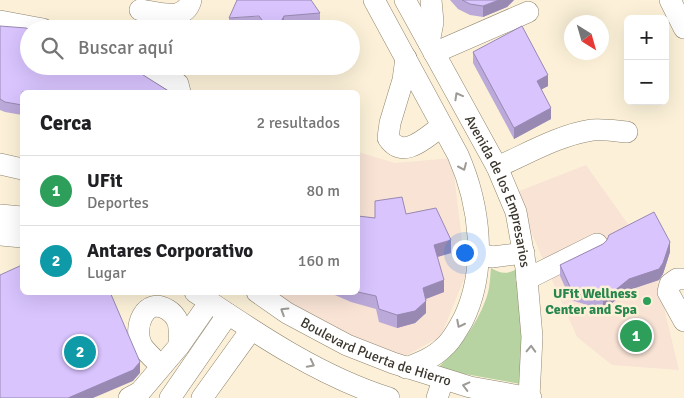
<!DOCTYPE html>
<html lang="es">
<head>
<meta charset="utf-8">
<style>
  :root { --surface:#fff; --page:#f6f6f6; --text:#202124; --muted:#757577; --line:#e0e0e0; --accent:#db2777 }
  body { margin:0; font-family:Signika,sans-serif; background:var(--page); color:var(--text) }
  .controls { position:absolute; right:15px; top:15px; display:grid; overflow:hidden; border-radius:8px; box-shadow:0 5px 20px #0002 }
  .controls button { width:45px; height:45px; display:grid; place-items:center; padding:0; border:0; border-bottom:1px solid var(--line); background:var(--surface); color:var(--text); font:25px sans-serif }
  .compass { position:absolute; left:564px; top:15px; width:45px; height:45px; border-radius:50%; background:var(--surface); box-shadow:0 5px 20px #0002; rotate:143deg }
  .you { position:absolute; left:464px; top:252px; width:18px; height:18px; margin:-12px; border:4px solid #fff; border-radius:50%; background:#1a73e8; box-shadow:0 0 0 8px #1a73e833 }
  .badge { display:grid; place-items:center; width:32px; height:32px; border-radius:50%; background:var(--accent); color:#fff; font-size:16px; font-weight:700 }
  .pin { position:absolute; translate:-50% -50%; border:2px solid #fff; box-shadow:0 1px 5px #0006 }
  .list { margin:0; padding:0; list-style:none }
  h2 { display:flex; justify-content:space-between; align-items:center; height:65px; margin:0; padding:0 20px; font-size:21px }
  h2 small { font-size:16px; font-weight:400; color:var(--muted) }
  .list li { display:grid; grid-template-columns:32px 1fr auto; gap:15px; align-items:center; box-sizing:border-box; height:70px; padding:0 20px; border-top:1px solid var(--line) }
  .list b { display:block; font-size:19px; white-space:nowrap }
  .list p { margin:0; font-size:16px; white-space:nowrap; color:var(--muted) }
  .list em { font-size:16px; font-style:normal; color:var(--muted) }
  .icon { flex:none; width:28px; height:28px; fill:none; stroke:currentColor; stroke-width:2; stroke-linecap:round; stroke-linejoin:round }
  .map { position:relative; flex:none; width:684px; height:398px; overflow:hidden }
  .search { position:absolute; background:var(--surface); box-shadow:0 5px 20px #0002; left:20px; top:20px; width:340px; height:55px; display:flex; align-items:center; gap:12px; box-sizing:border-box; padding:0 18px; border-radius:28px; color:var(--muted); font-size:19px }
  .panel { position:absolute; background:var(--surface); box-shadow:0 5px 20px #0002; left:20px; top:90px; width:340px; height:205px; border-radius:8px }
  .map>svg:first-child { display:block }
  .commercial { fill:#f8e3d5 }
  .green { fill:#b6d3a1 }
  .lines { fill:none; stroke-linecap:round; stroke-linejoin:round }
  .minor-casing { stroke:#8f856e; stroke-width:22 }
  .minor { stroke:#fff; stroke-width:21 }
  .wall { fill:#bba9da }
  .shaded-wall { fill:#9889b2 }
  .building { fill:#d9c4fe; stroke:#9889b2 }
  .oneway { stroke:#9e9b96 }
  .leisure-dot { fill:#2e9e5b; stroke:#fcf1d8; stroke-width:2 }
  .labels { text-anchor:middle; stroke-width:5; stroke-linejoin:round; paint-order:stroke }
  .street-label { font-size:14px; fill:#3c372e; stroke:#fcf1d8 }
  .leisure-label { font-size:14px; font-weight:bold; fill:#27864d; stroke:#fcf1d8; text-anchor:end }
</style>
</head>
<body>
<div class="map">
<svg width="684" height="398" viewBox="0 0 684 398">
  <rect width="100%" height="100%" fill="#fcf1d8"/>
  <!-- commercial -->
  <path class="commercial" d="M 358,152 L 395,163 L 452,158 L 466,274 L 441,336 L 404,357 L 288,312 L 268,293 L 358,292 Z
    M 586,165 L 652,258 L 679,370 L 612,365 L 577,337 L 514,193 Z"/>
  <!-- green -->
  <path class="green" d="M 520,267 L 526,385 L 437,369 C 458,348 476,327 486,299 C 490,289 490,278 491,268 C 502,275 509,274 520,267 Z"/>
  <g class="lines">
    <!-- minor casing -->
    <g class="minor-casing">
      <g id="minor">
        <path d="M 374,0 L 458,155 C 480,205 488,269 463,320 C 457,330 452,341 443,348 C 433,358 419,363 406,368"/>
        <path id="s1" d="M 405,0 L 497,167 L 516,212 L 526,268 L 532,337 L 529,398"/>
        <path d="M 670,0 L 684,28"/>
        <path d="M 140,10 C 158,12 185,23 191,0"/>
        <path d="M 0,21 L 43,29"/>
        <path d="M 429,43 L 433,22 L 431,0"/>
        <path d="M 434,53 L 528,12"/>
        <path d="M 406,58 L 403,80 L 390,123 L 388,138 C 404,161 426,137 442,126"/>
        <path d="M 148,66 L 178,84 L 180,92"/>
        <path d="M 0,164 L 22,169"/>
        <path d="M 497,167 C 527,154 559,135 592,130 C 603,129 616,131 627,132"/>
        <path d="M 0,215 L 22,217"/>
        <path d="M 0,235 L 22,237"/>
        <path d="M 477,253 L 492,257 L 524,253"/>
        <path d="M 527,279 L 597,244"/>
        <path d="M 684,279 L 677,279 L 670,284 L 668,292 L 684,321"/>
        <path d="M 195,292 C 256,333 319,376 389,398"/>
        <path id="s2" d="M 257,292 L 287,313 L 347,345 L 393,363 L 470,387 L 531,398"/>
        <path d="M 161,366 C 155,360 147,353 142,346 C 132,328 145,295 168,310 C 173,313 176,317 178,322 C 180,329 179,339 179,346"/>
        <path d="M 129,398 L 140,392 L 179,346 L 209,303"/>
        <path d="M 170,398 L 228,314"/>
        <path d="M 202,398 L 251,330"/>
        <path d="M 437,398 L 443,380"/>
      </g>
    </g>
    <!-- minor -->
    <use href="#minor" class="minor"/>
  </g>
  <!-- wall -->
  <path class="wall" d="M 450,0 L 514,0 L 507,7 L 483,17 L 470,15 L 458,9 Z
    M 320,13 L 320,24 L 284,27 L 283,29 L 260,29 L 259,27 L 229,29 L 229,18 Z
    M 0,26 L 22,92 L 22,115 L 5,112 L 0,110 Z
    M 473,52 L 548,86 L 541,89 L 551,119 L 514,139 L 473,63 Z
    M 406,214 L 451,253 L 437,257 L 444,292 L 426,299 L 426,313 L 415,323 L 397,328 L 379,322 L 376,309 L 351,302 L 328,292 L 358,292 L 358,216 L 375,218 Z
    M 603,244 L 670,252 L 663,274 L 659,280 L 629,290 L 603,310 L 571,300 L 560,276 L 560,265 Z"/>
  <!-- shaded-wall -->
  <path class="shaded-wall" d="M 499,0 L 514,0 L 507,7 L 483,17 L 483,6 Z
    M 284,16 L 284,27 L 283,29 L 277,29 Z
    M 548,75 L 548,86 L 537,92 L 537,81 Z
    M 551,108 L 551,119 L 514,139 L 514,128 Z
    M 451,240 L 451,253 L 434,258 L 434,245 Z
    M 670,242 L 670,252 L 663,274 L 659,280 L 629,290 L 603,310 L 603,300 L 629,279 Z
    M 444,280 L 444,292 L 423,300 L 423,288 Z
    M 426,301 L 426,313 L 415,323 L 397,328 L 397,315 Z
    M 140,362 L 140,373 L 133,381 L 93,398 L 68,398 Z"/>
  <!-- building -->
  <path class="building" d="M 237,0 L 311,0 L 320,13 L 284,16 L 277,29 L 269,29 L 259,16 L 229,18 Z
    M 462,0 L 499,0 L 483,6 L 470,4 Z
    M 0,26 L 26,28 L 29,29 L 29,66 L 129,66 L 170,92 L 22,92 L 22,105 L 5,102 L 0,99 Z
    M 522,26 L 548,75 L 537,81 L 551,108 L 514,128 L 473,52 Z
    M 402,197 L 406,214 L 436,208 L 451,240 L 434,245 L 444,280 L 423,288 L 426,301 L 415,311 L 397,315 L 379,309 L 376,296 L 358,292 L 358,216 L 375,218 L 375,201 Z
    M 654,212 L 670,242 L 663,263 L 659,269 L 629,279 L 603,300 L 571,289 L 560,265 L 603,244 L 607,240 L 609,235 Z
    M 22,265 L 22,292 L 110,292 L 140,362 L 133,370 L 68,398 L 0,398 L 0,275 Z"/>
  <!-- one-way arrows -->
  <defs><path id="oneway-chevron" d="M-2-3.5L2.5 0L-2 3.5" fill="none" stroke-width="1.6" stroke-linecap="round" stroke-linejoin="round" transform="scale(1.25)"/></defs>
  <g class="oneway">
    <use href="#oneway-chevron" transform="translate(458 96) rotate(-119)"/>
    <use href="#oneway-chevron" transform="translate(463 167) rotate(66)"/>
    <use href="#oneway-chevron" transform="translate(284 311) rotate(-148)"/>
    <use href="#oneway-chevron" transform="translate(460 324) rotate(117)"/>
    <use href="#oneway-chevron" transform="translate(531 349) rotate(-88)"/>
    <use href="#oneway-chevron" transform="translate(311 364) rotate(27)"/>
    <use href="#oneway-chevron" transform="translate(466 386) rotate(-166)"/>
  </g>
  <!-- markers -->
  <circle class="leisure-dot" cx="647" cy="301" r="5"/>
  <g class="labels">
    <!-- street labels -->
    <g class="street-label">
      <text dy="5" stroke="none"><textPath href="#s1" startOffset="214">Avenida de los Empresarios</textPath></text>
      <text dy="5" stroke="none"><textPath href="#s2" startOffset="134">Boulevard Puerta de Hierro</textPath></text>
    </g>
    <!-- leisure labels -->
    <g class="leisure-label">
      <text x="637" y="298">UFit Wellness<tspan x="637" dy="16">Center and Spa</tspan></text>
    </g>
  </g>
</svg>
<div class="controls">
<button>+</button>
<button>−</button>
</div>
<svg class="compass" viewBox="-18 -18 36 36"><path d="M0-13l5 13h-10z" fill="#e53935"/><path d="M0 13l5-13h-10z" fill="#757577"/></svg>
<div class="you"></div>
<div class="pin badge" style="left:636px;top:336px;background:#2e9e5b">1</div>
<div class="pin badge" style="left:80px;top:352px;background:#0f9aa8">2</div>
<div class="search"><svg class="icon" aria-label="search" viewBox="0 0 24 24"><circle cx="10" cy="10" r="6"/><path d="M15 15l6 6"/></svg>Buscar aquí</div>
<section class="panel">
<h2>Cerca<small>2 resultados</small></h2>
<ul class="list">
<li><span class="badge" style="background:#2e9e5b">1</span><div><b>UFit</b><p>Deportes</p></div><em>80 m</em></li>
<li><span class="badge" style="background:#0f9aa8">2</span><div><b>Antares Corporativo</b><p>Lugar</p></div><em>160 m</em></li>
</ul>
</section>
</div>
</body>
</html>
